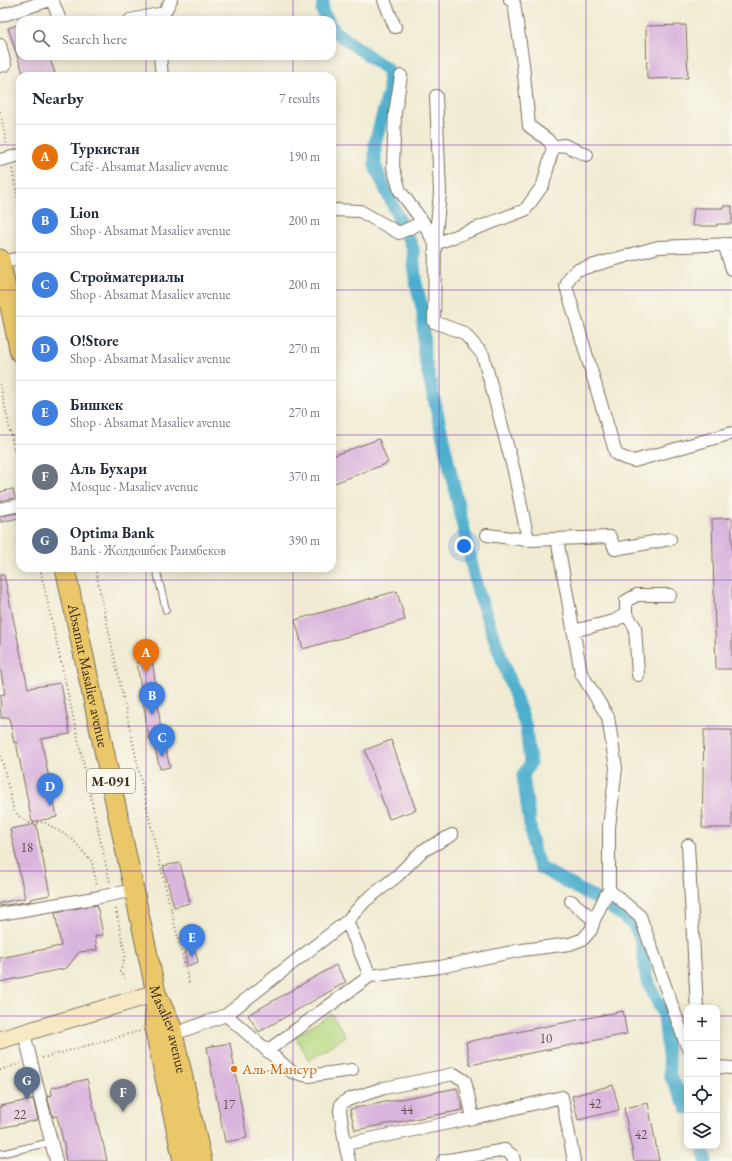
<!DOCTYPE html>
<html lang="en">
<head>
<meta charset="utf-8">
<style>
  :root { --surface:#fff; --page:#f6f6f7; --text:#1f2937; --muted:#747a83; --line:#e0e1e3; --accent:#ea580c }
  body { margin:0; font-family:"EB Garamond",serif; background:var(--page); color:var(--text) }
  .controls { position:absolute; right:12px; bottom:12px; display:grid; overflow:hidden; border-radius:8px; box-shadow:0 2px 10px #0003 }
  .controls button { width:36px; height:36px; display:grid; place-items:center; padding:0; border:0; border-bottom:1px solid var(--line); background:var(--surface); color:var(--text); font:20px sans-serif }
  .you { position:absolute; left:464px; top:546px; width:14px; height:14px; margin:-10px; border:3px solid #fff; border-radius:50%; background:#1a73e8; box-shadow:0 0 0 6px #1a73e833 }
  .badge { display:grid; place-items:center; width:26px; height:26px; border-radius:50%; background:var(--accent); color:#fff; font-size:13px; font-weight:700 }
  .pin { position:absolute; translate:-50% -33px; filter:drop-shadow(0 1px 2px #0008) }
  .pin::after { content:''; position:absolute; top:21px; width:14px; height:12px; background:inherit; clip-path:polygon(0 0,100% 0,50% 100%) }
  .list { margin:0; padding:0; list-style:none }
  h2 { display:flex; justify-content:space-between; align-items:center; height:52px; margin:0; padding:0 16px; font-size:17px }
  h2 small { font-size:13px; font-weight:400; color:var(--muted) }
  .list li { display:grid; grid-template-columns:26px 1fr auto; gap:12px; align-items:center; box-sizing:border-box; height:64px; padding:0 16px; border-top:1px solid var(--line) }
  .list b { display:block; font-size:15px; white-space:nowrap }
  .list p { margin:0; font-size:13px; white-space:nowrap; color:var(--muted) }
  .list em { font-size:13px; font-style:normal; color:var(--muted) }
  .icon { flex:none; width:22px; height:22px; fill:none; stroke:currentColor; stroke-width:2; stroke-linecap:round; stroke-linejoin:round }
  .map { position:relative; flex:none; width:732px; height:1161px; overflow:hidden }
  .search { position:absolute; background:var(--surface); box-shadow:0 2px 10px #0003; left:16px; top:16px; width:320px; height:44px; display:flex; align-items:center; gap:10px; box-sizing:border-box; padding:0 14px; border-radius:12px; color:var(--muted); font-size:15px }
  .panel { position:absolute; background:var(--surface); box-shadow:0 2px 10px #0003; left:16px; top:72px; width:320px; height:500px; border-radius:12px }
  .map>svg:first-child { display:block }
  .green { fill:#b5d982; stroke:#788250 }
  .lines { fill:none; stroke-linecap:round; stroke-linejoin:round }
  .canal { stroke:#4eafcd; stroke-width:13 }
  .building { fill:#d9b4dd }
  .lane-casing { stroke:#7a6e5d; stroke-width:8 }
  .street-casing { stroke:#7a6e5d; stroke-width:14 }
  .secondary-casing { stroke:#7a6e5d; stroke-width:19 }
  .primary-casing { stroke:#7a6e5d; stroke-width:21 }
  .path { stroke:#7a6e5d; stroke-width:2; stroke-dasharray:1 3; stroke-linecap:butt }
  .lane { stroke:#fff; stroke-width:6 }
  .street { stroke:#fff; stroke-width:12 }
  .secondary { stroke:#f7e9c3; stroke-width:17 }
  .primary { stroke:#eac769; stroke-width:19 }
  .grid { fill:none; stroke:#7b2cbf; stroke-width:1; stroke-opacity:0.55 }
  .food-dot { fill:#e8710a; stroke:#fbf7ec; stroke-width:1.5 }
  .labels { text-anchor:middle; stroke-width:3.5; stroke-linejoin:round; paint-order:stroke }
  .number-label { font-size:13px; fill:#624c4e }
  .shield { fill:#fbf7ec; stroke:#75685c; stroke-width:1 }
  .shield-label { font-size:14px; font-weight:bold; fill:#3b2a1e }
  .street-label { font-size:15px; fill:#3b2a1e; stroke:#fbf7ec }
  .food-label { font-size:15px; fill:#c56008; stroke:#fbf7ec; text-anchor:start }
</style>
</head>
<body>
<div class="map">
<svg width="732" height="1161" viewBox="0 0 732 1161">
  <rect width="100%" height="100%" fill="#fbf7ec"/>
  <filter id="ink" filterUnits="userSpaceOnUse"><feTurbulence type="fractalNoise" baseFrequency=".025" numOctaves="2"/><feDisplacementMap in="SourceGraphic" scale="8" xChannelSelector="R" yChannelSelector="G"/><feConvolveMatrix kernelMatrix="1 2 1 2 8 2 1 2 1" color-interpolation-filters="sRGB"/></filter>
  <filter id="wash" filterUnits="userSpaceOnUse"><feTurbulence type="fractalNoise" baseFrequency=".012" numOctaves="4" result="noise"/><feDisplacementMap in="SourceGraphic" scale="16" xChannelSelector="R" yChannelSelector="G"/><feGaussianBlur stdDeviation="0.9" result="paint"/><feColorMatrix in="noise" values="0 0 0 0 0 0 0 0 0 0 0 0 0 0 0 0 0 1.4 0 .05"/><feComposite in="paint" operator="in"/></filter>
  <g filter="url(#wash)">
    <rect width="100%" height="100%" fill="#f0ebd2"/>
    <!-- green -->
    <path class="green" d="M 331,1013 L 346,1036 L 310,1060 L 295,1037 Z"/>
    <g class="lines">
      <!-- canal -->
      <path class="canal" d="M 323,0 L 322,11 L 328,20
        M 332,27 L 334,31 L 388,70 L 389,91 L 375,143 L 375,166 L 413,249 L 415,279 L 423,312 L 424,355 L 478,592 L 526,727 L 530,763 L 523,776 L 534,853 L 541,868 L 600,901 L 622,915 L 635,927 L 642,942 L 646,977 L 664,1016 L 670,1075 L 687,1108
        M 703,1146 L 706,1161"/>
    </g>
    <g id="blocks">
      <!-- building -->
      <path class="building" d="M 20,24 L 20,56 L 49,56 L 56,76 L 24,76 L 8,28 Z
        M 686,25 L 688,78 L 647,79 L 646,26 Z
        M 723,206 L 732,206 L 732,224 L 717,224 L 717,226 L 692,226 L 694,208 L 723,208 Z
        M 379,439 L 388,463 L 332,484 L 332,456 Z
        M 13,489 L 15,498 L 0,501 L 0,492 Z
        M 18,513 L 19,518 L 0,522 L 0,516 Z
        M 732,518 L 732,669 L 716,669 L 712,519 Z
        M 0,575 L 4,575 L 28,688 L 61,683 L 70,734 L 41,739 L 57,817 L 32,822 L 16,742 L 14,743 L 9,717 L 1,718 L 0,695 L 5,694 L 0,667 Z
        M 397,591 L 405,620 L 303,649 L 295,620 Z
        M 150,645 L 157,694 L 161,732 L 170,767 L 160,769 L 152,737 L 149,739 L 135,650 Z
        M 704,730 L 732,730 L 732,828 L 702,828 Z
        M 391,740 L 416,810 L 389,819 L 365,750 Z
        M 36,824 L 50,895 L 30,899 L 31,901 L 0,906 L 0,903 L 25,898 L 10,829 Z
        M 180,863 L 190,903 L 174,907 L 163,866 Z
        M 97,905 L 103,935 L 95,936 L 97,950 L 79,952 L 67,968 L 0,982 L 0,958 L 61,946 L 55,912 Z
        M 195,949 L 198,962 L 187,966 L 185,951 Z
        M 336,965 L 346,982 L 259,1032 L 248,1015 Z
        M 623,1011 L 627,1034 L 470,1065 L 466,1042 Z
        M 230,1043 L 247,1138 L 225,1142 L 207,1047 Z
        M 87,1079 L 102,1142 L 103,1142 L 107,1161 L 66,1161 L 64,1149 L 65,1149 L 57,1116 L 53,1117 L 47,1096 L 52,1095 L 51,1088 Z
        M 613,1085 L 619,1110 L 578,1120 L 572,1096 Z
        M 457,1088 L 463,1110 L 355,1130 L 350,1109 Z
        M 33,1099 L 38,1120 L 0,1128 L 0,1106 Z
        M 648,1103 L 659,1161 L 634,1161 L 624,1108 Z"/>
    </g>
  </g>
  <g filter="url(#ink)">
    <use href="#blocks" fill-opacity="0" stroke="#7a6e5d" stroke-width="1"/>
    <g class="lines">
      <!-- lane casing -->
      <g class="lane-casing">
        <path id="lane" d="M 156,568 L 166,610
          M 0,1154 L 51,1142"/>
      </g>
      <!-- street casing -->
      <g class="street-casing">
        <path id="street" d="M 52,0 L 60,20
          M 384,0 L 395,27
          M 510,0 L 514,3 L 523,64 L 529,126 L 548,140 L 553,147 L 564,145 L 587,155
          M 0,16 L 50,0
          M 130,20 L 164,13 L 171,0
          M 0,45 L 5,65 L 0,66
          M 160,56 L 162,76
          M 401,76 L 395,113 L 393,167 L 400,191 L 423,222 L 435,244 L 525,210 L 543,185 L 553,147
          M 436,96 L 440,193 L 435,244 L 434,322 L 464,333 L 483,355 L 514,471 L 528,540
          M 0,160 L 20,155
          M 332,210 L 360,211 L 399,233 L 423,222
          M 724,244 L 732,269
          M 732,244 L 658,247 L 577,270 L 570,277 L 566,286 L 616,454 L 624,458 L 634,461 L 732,433
          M 1,262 L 20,258
          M 0,509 L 20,505
          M 487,535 L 528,540 L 610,537 L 615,549 L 670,539
          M 557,539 L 581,673 L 608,717 L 616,768 L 609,827 L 609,890 L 605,897 L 594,920
          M 626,614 L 635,627 L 638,675
          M 573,631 L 614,621 L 626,614 L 626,601 L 637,595 L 670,595
          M 688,845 L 697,1008
          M 609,890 L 640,916 L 687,1047
          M 0,914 L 100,897 L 134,890
          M 347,921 L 370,976 L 440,967 L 522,950 L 570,944 L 583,939 L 591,930 L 594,920 L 571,901
          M 226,1015 L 292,1072 L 308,1076 L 352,1070
          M 24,1033 L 56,1161
          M 174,1034 L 226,1015 L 347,921 L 365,901 L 397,876 L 422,851 L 452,835
          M 267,1051 L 370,976
          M 717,1067 L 732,1068
          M 345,1144 L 340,1111 L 341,1104 L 347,1100 L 384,1088 L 454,1074 L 465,1081 L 473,1118
          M 349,1161 L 345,1144 L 473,1118 L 562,1097 L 574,1161
          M 443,1161 L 505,1150 L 513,1156 L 514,1161"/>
      </g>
      <!-- secondary casing -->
      <g class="secondary-casing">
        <path id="secondary" d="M 0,1040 L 156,993"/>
      </g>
      <!-- primary casing -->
      <g class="primary-casing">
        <g id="primary">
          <path d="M 0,259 L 20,353"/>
          <path id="s1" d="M 65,568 L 156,993 L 171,1025 L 202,1161"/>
          <path d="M 156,995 L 154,1027 L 183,1161"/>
        </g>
      </g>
      <!-- path -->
      <path class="path" d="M 0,111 L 7,145
        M 12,169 L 20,210
        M 0,384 L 20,477
        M 40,568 L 110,883
        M 95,568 L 154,840 L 189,983
        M 0,752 L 14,811 L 21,818 L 29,823 L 33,823 L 44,822 L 72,839 L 92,862 L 97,886
        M 115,905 L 125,955 L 123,964 L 120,972 L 125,978
        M 42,1058 L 140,1031
        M 0,1070 L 20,1064"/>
      <!-- lane -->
      <use href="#lane" class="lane"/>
      <!-- street -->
      <use href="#street" class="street"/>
      <!-- secondary -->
      <use href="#secondary" class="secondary"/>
      <!-- primary -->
      <use href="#primary" class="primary"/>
    </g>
  </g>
  <!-- grid -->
  <path class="grid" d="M 146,0 L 146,20M 293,0 L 293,20M 439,0 L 439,1161M 586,0 L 586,1161M 146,56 L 146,76M 293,56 L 293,76M 0,145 L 20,145M 332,145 L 732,145M 0,290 L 20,290M 332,290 L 732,290M 0,435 L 20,435M 332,435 L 732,435M 146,568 L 146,1161M 293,568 L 293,1161M 0,580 L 732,580M 0,726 L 732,726M 0,871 L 732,871M 0,1016 L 687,1016M 717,1016 L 732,1016"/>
  <!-- markers -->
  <circle class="food-dot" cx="234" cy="1069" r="4"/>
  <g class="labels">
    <!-- number labels -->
    <g class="number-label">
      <text x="27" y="852">18</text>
      <text x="546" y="1043">10</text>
      <text x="595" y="1108">42</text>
      <text x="229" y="1109">17</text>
      <text x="407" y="1114">44</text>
      <text x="20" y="1119">22</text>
      <text x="641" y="1139">42</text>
    </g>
    <!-- shield labels -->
    <rect class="shield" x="87" y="769" width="48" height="24" rx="3"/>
    <g class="shield-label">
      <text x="111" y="786">М-091</text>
    </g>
    <!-- street labels -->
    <g class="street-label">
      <text dy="5" stroke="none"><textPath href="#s1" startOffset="110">Absamat Masaliev avenue</textPath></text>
      <text dy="5" stroke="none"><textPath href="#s1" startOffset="473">Masaliev avenue</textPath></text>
    </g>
    <!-- food labels -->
    <g class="food-label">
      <text x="242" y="1074">Аль-Мансур</text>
    </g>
  </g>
</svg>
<div class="controls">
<button>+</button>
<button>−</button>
<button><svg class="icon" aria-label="locate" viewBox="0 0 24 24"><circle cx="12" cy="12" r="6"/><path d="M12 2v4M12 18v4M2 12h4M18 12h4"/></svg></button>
<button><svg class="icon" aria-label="layers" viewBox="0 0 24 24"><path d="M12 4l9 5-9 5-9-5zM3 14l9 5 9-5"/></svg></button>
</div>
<div class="you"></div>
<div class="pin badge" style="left:146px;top:672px;background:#e8710a">A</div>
<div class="pin badge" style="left:152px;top:715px;background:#3f7fe0">B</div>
<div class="pin badge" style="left:162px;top:757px;background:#3f7fe0">C</div>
<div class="pin badge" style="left:50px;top:806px;background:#3f7fe0">D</div>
<div class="pin badge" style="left:192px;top:957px;background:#3f7fe0">E</div>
<div class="pin badge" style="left:123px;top:1112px;background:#6b7280">F</div>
<div class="pin badge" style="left:27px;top:1100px;background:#5c6f8a">G</div>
<div class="search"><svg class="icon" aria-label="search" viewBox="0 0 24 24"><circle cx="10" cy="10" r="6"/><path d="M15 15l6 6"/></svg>Search here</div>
<section class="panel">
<h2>Nearby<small>7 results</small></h2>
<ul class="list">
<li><span class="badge" style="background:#e8710a">A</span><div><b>Туркистан</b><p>Café · Absamat Masaliev avenue</p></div><em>190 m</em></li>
<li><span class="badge" style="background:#3f7fe0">B</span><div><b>Lion</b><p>Shop · Absamat Masaliev avenue</p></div><em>200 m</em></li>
<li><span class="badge" style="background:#3f7fe0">C</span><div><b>Стройматериалы</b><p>Shop · Absamat Masaliev avenue</p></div><em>200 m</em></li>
<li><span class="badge" style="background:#3f7fe0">D</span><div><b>O!Store</b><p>Shop · Absamat Masaliev avenue</p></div><em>270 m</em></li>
<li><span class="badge" style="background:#3f7fe0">E</span><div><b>Бишкек</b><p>Shop · Absamat Masaliev avenue</p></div><em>270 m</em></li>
<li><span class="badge" style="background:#6b7280">F</span><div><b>Аль Бухари</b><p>Mosque · Masaliev avenue</p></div><em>370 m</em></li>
<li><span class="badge" style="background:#5c6f8a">G</span><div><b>Optima Bank</b><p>Bank · Жолдошбек Раимбеков</p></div><em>390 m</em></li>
</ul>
</section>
</div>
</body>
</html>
